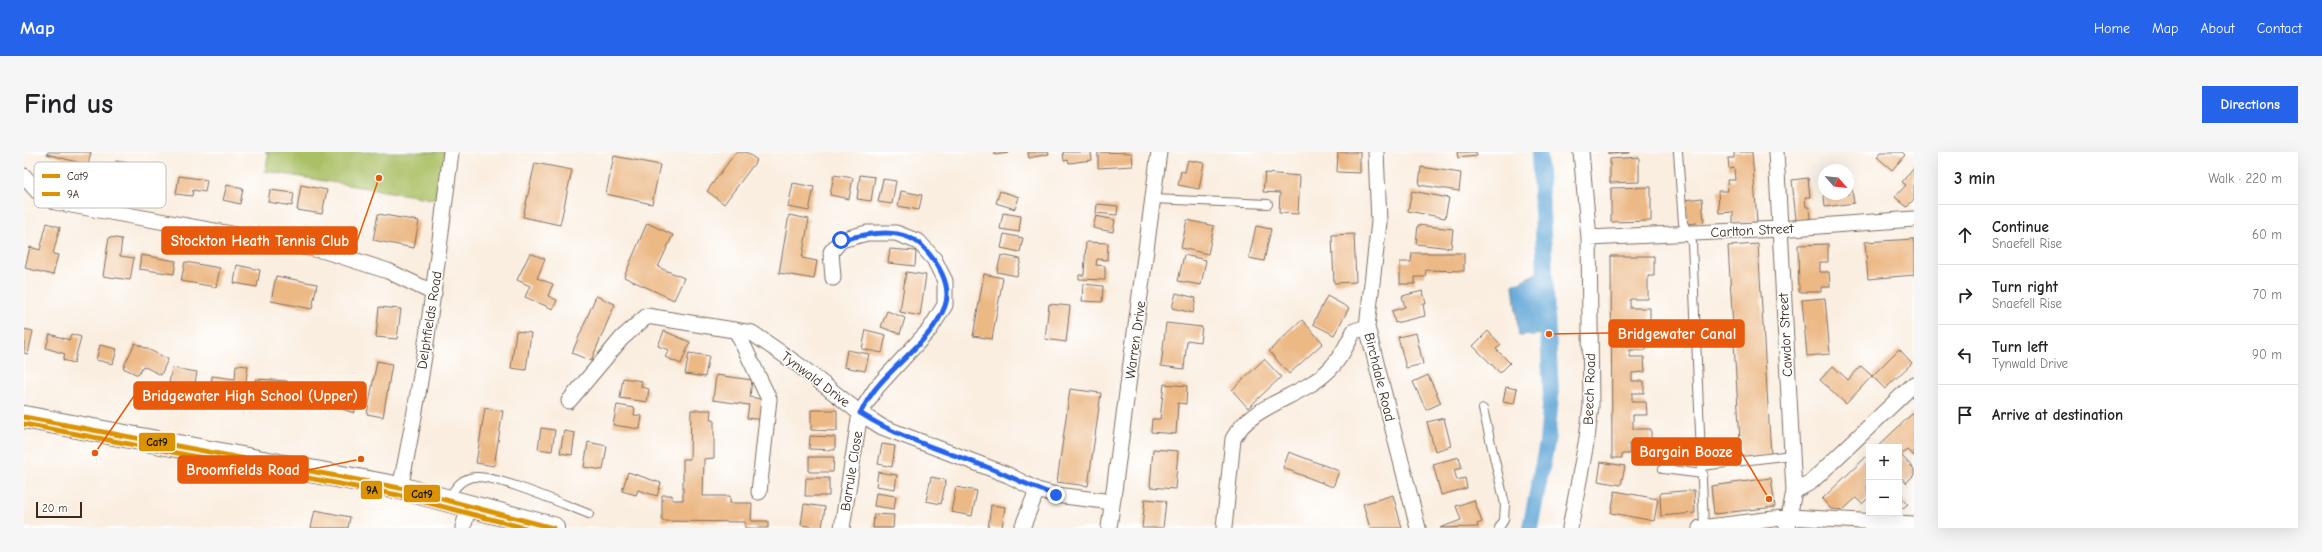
<!DOCTYPE html>
<html lang="en">
<head>
<meta charset="utf-8">
<style>
  :root { --surface:#fff; --page:#f6f6f6; --text:#202124; --muted:#757577; --line:#e0e0e0; --accent:#2563eb }
  body { margin:0; font-family:"Comic Neue",sans-serif; background:var(--page); color:var(--text) }
  .controls { position:absolute; right:12px; bottom:12px; display:grid; overflow:hidden; border-radius:0px; box-shadow:0 4px 16px #0002 }
  .controls button { width:36px; height:36px; display:grid; place-items:center; padding:0; border:0; border-bottom:1px solid var(--line); background:var(--surface); color:var(--text); font:20px sans-serif }
  .compass { position:absolute; left:1794px; top:12px; width:36px; height:36px; border-radius:50%; background:var(--surface); box-shadow:0 4px 16px #0002; rotate:117deg }
  .scale { position:absolute; left:12px; bottom:10px; width:46px; box-sizing:border-box; padding-left:4px; border:2px solid #3b2a1e; border-top:0; font-size:11px; line-height:14px; white-space:nowrap; color:#3b2a1e; -webkit-text-stroke:3px #fff; paint-order:stroke }
  .stop { position:absolute; width:12px; height:12px; margin:-9px; border:3px solid #2563eb; border-radius:50%; background:#fff }
  .stop.end { background:#2563eb; border-color:#fff; box-shadow:0 1px 4px #0008 }
  .list { margin:0; padding:0; list-style:none }
  h2 { display:flex; justify-content:space-between; align-items:center; height:52px; margin:0; padding:0 16px; font-size:17px }
  h2 small { font-size:13px; font-weight:400; color:var(--muted) }
  .list li { display:grid; grid-template-columns:26px 1fr auto; gap:12px; align-items:center; box-sizing:border-box; height:60px; padding:0 16px; border-top:1px solid var(--line) }
  .list b { display:block; font-size:15px; white-space:nowrap }
  .list p { margin:0; font-size:13px; white-space:nowrap; color:var(--muted) }
  .list em { font-size:13px; font-style:normal; color:var(--muted) }
  .icon { flex:none; width:22px; height:22px; fill:none; stroke:currentColor; stroke-width:2; stroke-linecap:round; stroke-linejoin:round }
  .map { position:relative; flex:none; width:1890px; height:376px; overflow:hidden; border-radius:0px }
  header { display:flex; align-items:center; gap:24px; box-sizing:border-box; height:56px; padding:0 20px; background:var(--accent); color:#fff }
  header strong { font-size:19px }
  nav { display:flex; gap:22px; margin-inline-start:auto; font-size:14px }
  .intro { display:flex; align-items:center; justify-content:space-between; box-sizing:border-box; height:96px; padding:0 24px }
  h1 { margin:0; font-size:28px }
  .button { padding:10px 18px; border-radius:0px; background:var(--accent); color:#fff; font-size:14px; font-weight:700 }
  main { display:flex; gap:24px; padding:0 24px }
  aside { flex:1; background:var(--surface); border-radius:0px; box-shadow:0 4px 16px #0002 }
  .map>svg:first-child { display:block }
  .green { fill:#aac065; stroke:#727542 }
  .water { fill:#60a6d6; stroke:#4e687a }
  .lines { fill:none; stroke-linecap:round; stroke-linejoin:round }
  .canal { stroke:#60a6d6; stroke-width:16 }
  .building { fill:#ecb884 }
  .lane-casing { stroke:#7e6f62; stroke-width:10 }
  .street-casing { stroke:#7e6f62; stroke-width:17 }
  .highway-casing { stroke:#7e6f62; stroke-width:24 }
  .lane { stroke:#fff; stroke-width:8 }
  .street { stroke:#fff; stroke-width:15 }
  .highway { stroke:#fff; stroke-width:22 }
  .bus-1-casing { stroke:#fff; stroke-width:8 }
  .bus-2-casing { stroke:#fff; stroke-width:8 }
  .bus-1 { stroke:#db9304; stroke-width:5 }
  .bus-2 { stroke:#db9304; stroke-width:5 }
  .route { stroke:#2563eb; stroke-width:5 }
  .labels { text-anchor:middle; stroke-width:3; stroke-linejoin:round; paint-order:stroke }
  .street-label { font-size:14px; fill:#3b2a1e; stroke:#fff }
  .key { fill:#fff; stroke:#c4bfbc; stroke-width:1 }
  .key-label { font-size:11px; fill:#3b2a1e }
  .leader { fill:none; stroke:#e8590c; stroke-width:1.5 }
  .callout-dot { fill:#e8590c; stroke:#fff; stroke-width:1.5 }
  .callout { fill:#e8590c; stroke:#e8590c; stroke-width:1.5 }
  .callout-label { font-size:15px; text-anchor:middle; font-weight:bold; fill:#fff }
  .line-badge { stroke:#fff; stroke-width:1.5 }
  .pale-badge-label { font-size:11px; text-anchor:middle; font-weight:bold; fill:#111 }
</style>
</head>
<body>
<header>
<strong>Map</strong>
<nav><a>Home</a><a>Map</a><a>About</a><a>Contact</a></nav>
</header>
<div class="intro"><h1>Find us</h1><a class="button">Directions</a></div>
<main>
<div class="map">
<svg width="1890" height="376" viewBox="0 0 1890 376">
  <rect width="100%" height="100%" fill="#fff"/>
  <filter id="ink" filterUnits="userSpaceOnUse"><feTurbulence type="fractalNoise" baseFrequency=".025" numOctaves="2"/><feDisplacementMap in="SourceGraphic" scale="8" xChannelSelector="R" yChannelSelector="G"/><feConvolveMatrix kernelMatrix="1 2 1 2 8 2 1 2 1" color-interpolation-filters="sRGB"/></filter>
  <filter id="wash" filterUnits="userSpaceOnUse"><feTurbulence type="fractalNoise" baseFrequency=".012" numOctaves="4" result="noise"/><feDisplacementMap in="SourceGraphic" scale="16" xChannelSelector="R" yChannelSelector="G"/><feGaussianBlur stdDeviation="0.9" result="paint"/><feColorMatrix in="noise" values="0 0 0 0 0 0 0 0 0 0 0 0 0 0 0 0 0 1.4 0 .05"/><feComposite in="paint" operator="in"/></filter>
  <g filter="url(#wash)">
    <rect width="100%" height="100%" fill="#faeee0"/>
    <!-- green -->
    <path class="green" d="M 241,0 L 427,0 L 414,48 L 241,19 L 245,1 Z"/>
    <!-- water -->
    <path class="water" d="M 1521,117 L 1525,182 L 1495,184 L 1489,133 Z"/>
    <g class="lines">
      <!-- canal -->
      <path class="canal" d="M 1506,376 L 1523,291 L 1527,243 L 1515,0"/>
    </g>
    <g id="blocks">
      <!-- building -->
      <path class="building" d="M 24,0 L 67,0 L 64,13 L 23,2 Z
        M 712,0 L 722,0 L 733,8 L 700,52 L 683,39 Z
        M 970,0 L 984,0 L 985,1 L 971,3 Z
        M 1004,0 L 1024,0 L 1025,2 L 1005,6 Z
        M 1039,0 L 1067,0 L 1068,8 L 1045,11 L 1044,8 L 1040,9 Z
        M 1074,0 L 1108,1 L 1109,14 L 1074,16 Z
        M 1314,0 L 1336,0 L 1336,21 L 1313,20 Z
        M 1433,0 L 1452,0 L 1453,4 L 1434,6 Z
        M 1584,0 L 1606,0 L 1606,1 L 1584,2 Z
        M 1710,0 L 1728,0 L 1733,70 L 1709,72 L 1709,60 L 1695,61 L 1694,39 L 1704,39 L 1703,28 L 1711,28 L 1710,16 L 1705,17 L 1704,6 L 1710,6 Z
        M 1857,0 L 1878,0 L 1881,3 L 1868,18 L 1853,5 Z
        M 590,4 L 636,13 L 628,52 L 582,42 Z
        M 1615,5 L 1615,30 L 1586,31 L 1586,7 Z
        M 1164,8 L 1180,11 L 1175,37 L 1154,33 L 1157,19 L 1161,20 Z
        M 92,9 L 105,11 L 102,30 L 77,26 L 79,13 L 91,15 Z
        M 511,11 L 548,18 L 536,73 L 499,65 Z
        M 1397,15 L 1437,21 L 1435,39 L 1395,33 Z
        M 1890,15 L 1890,47 L 1883,55 L 1871,45 L 1882,33 L 1878,30 Z
        M 1241,21 L 1276,24 L 1274,62 L 1255,61 L 1256,41 L 1239,40 Z
        M 810,23 L 829,26 L 825,47 L 806,43 Z
        M 836,23 L 851,25 L 847,49 L 833,47 Z
        M 155,24 L 183,28 L 181,40 L 169,38 L 168,44 L 152,42 Z
        M 1824,25 L 1826,25 L 1830,51 L 1801,55 L 1800,42 L 1824,42 Z
        M 1784,26 L 1786,45 L 1781,45 L 1782,55 L 1785,55 L 1786,67 L 1772,68 L 1768,28 Z
        M 859,27 L 872,29 L 868,52 L 854,50 Z
        M 769,31 L 790,35 L 785,59 L 764,55 Z
        M 203,33 L 219,37 L 216,52 L 199,48 Z
        M 277,33 L 303,38 L 298,62 L 273,58 Z
        M 1627,35 L 1627,69 L 1587,70 L 1587,36 Z
        M 246,38 L 270,41 L 268,54 L 244,50 Z
        M 877,39 L 898,43 L 895,58 L 874,54 Z
        M 976,39 L 995,45 L 991,57 L 972,51 Z
        M 1388,39 L 1425,46 L 1421,66 L 1384,59 Z
        M 1678,46 L 1680,70 L 1664,72 L 1661,48 Z
        M 1073,52 L 1094,54 L 1093,63 L 1072,61 Z
        M 979,61 L 997,64 L 995,80 L 976,77 Z
        M 354,62 L 395,69 L 390,96 L 349,88 Z
        M 765,63 L 785,67 L 778,106 L 793,109 L 790,127 L 755,121 Z
        M 1072,64 L 1091,68 L 1089,80 L 1069,76 Z
        M 1163,68 L 1190,74 L 1184,102 L 1157,96 Z
        M 23,71 L 36,75 L 29,102 L 34,103 L 29,123 L 1,116 L 6,95 L 16,98 Z
        M 623,71 L 649,83 L 634,115 L 660,126 L 650,148 L 600,125 Z
        M 1394,73 L 1429,77 L 1427,96 L 1392,92 Z
        M 1232,74 L 1247,77 L 1240,109 L 1225,106 Z
        M 980,82 L 999,86 L 996,100 L 977,96 Z
        M 1330,82 L 1332,130 L 1310,131 L 1308,83 Z
        M 85,85 L 98,87 L 96,104 L 110,106 L 106,128 L 79,124 Z
        M 1890,87 L 1890,123 L 1844,127 L 1841,90 Z
        M 1062,90 L 1084,91 L 1083,108 L 1073,107 L 1072,113 L 1081,114 L 1081,128 L 1055,127 L 1055,123 L 1060,123 Z
        M 1734,92 L 1747,303 L 1717,305 L 1704,94 Z
        M 1804,92 L 1804,110 L 1796,110 L 1796,120 L 1805,120 L 1806,135 L 1797,135 L 1797,140 L 1775,140 L 1774,93 Z
        M 866,97 L 892,99 L 891,114 L 864,111 Z
        M 506,101 L 521,107 L 513,126 L 529,132 L 524,144 L 533,148 L 529,157 L 501,145 L 506,134 L 493,128 Z
        M 1388,101 L 1440,101 L 1440,119 L 1402,118 L 1401,125 L 1391,125 L 1391,132 L 1376,132 L 1376,110 L 1387,110 Z
        M 117,103 L 152,109 L 150,122 L 115,117 Z
        M 977,103 L 997,107 L 993,124 L 973,120 Z
        M 1160,103 L 1182,108 L 1177,133 L 1154,129 Z
        M 1587,104 L 1630,104 L 1630,124 L 1624,124 L 1624,147 L 1606,147 L 1606,156 L 1626,156 L 1626,173 L 1607,173 L 1607,180 L 1626,180 L 1626,189 L 1622,189 L 1622,198 L 1606,198 L 1606,205 L 1620,205 L 1621,220 L 1608,221 L 1608,229 L 1620,229 L 1620,241 L 1608,241 L 1608,250 L 1622,250 L 1623,263 L 1609,263 L 1609,277 L 1627,277 L 1627,292 L 1605,292 L 1605,302 L 1598,302 L 1598,306 L 1588,306 Z
        M 161,110 L 196,116 L 192,135 L 157,129 Z
        M 213,113 L 236,118 L 233,135 L 210,131 Z
        M 882,120 L 902,123 L 896,164 L 876,160 Z
        M 960,122 L 979,126 L 968,187 L 949,184 Z
        M 252,124 L 293,132 L 288,157 L 247,149 Z
        M 1059,132 L 1079,134 L 1078,150 L 1058,149 Z
        M 1399,139 L 1402,152 L 1399,152 L 1401,164 L 1371,171 L 1368,159 L 1381,155 L 1378,144 Z
        M 1152,141 L 1172,146 L 1169,161 L 1148,156 Z
        M 572,144 L 591,152 L 567,209 L 548,201 Z
        M 1303,144 L 1325,156 L 1310,183 L 1289,172 Z
        M 1801,146 L 1806,202 L 1783,204 L 1778,148 Z
        M 1025,152 L 1046,154 L 1042,190 L 1021,187 Z
        M 355,155 L 377,157 L 373,187 L 352,185 Z
        M 863,159 L 881,166 L 876,182 L 857,175 Z
        M 1278,168 L 1299,191 L 1265,222 L 1245,199 Z
        M 1142,171 L 1178,175 L 1176,190 L 1163,188 L 1160,217 L 1137,214 Z
        M 0,177 L 9,179 L 4,202 L 0,201 Z
        M 842,178 L 862,183 L 858,201 L 838,197 Z
        M 492,179 L 507,181 L 502,218 L 487,216 Z
        M 640,179 L 666,190 L 657,212 L 641,205 L 645,198 L 634,194 Z
        M 1464,179 L 1477,193 L 1472,197 L 1486,211 L 1476,221 L 1449,194 Z
        M 1392,181 L 1399,212 L 1382,216 L 1374,185 Z
        M 26,182 L 45,188 L 47,182 L 57,185 L 50,211 L 39,208 L 41,202 L 22,196 Z
        M 111,191 L 144,207 L 137,223 L 119,214 L 114,223 L 99,216 Z
        M 76,193 L 93,197 L 89,212 L 72,208 Z
        M 1875,197 L 1888,211 L 1861,237 L 1848,224 L 1822,252 L 1796,228 L 1809,214 L 1824,228 L 1837,214 L 1848,224 Z
        M 823,198 L 845,202 L 841,219 L 820,215 Z
        M 665,201 L 685,204 L 681,225 L 661,222 Z
        M 1240,207 L 1257,225 L 1224,256 L 1208,238 Z
        M 353,209 L 368,212 L 359,265 L 343,262 Z
        M 212,213 L 224,214 L 220,244 L 187,240 L 188,224 L 211,227 Z
        M 148,216 L 173,220 L 170,236 L 145,231 Z
        M 692,223 L 728,228 L 726,245 L 742,248 L 740,268 L 723,266 L 725,253 L 689,248 Z
        M 1404,223 L 1417,251 L 1402,258 L 1389,230 Z
        M 599,226 L 618,229 L 617,235 L 625,237 L 623,250 L 596,246 Z
        M 231,227 L 263,229 L 262,246 L 230,244 Z
        M 271,230 L 294,236 L 290,254 L 267,249 Z
        M 1140,232 L 1163,234 L 1162,252 L 1154,251 L 1152,282 L 1127,280 L 1128,267 L 1136,267 Z
        M 1482,235 L 1493,237 L 1490,252 L 1479,250 Z
        M 1046,237 L 1077,241 L 1064,334 L 1033,330 Z
        M 308,239 L 335,248 L 330,261 L 304,252 Z
        M 593,253 L 611,256 L 610,263 L 618,264 L 616,277 L 589,273 Z
        M 461,256 L 479,259 L 470,314 L 452,311 Z
        M 667,258 L 687,258 L 686,268 L 690,268 L 690,306 L 680,307 L 679,344 L 706,344 L 706,351 L 728,351 L 727,369 L 744,369 L 744,376 L 721,376 L 721,370 L 638,369 L 638,343 L 648,343 L 648,348 L 659,348 L 659,307 L 666,307 Z
        M 787,258 L 813,258 L 813,279 L 787,278 Z
        M 1890,260 L 1890,304 L 1883,298 L 1877,303 L 1890,317 L 1890,323 L 1882,331 L 1875,323 L 1875,295 L 1853,295 Z
        M 1420,266 L 1427,294 L 1411,299 L 1403,270 Z
        M 517,276 L 531,278 L 528,299 L 514,297 Z
        M 540,279 L 551,281 L 548,303 L 536,301 Z
        M 786,284 L 811,285 L 811,298 L 785,297 Z
        M 564,290 L 583,294 L 579,318 L 560,315 Z
        M 858,292 L 871,294 L 868,315 L 854,312 Z
        M 1129,297 L 1154,299 L 1151,337 L 1126,335 Z
        M 1265,300 L 1315,319 L 1309,335 L 1259,316 Z
        M 1845,302 L 1845,333 L 1843,335 L 1845,345 L 1838,352 L 1832,346 L 1819,358 L 1807,357 L 1798,347 Z
        M 785,305 L 810,305 L 809,320 L 785,320 Z
        M 1435,305 L 1438,316 L 1430,318 L 1433,328 L 1441,326 L 1443,336 L 1417,343 L 1409,312 Z
        M 1577,310 L 1601,314 L 1597,333 L 1574,329 Z
        M 604,320 L 637,331 L 633,344 L 614,338 L 612,343 L 598,339 Z
        M 854,320 L 873,323 L 871,337 L 852,334 Z
        M 907,325 L 922,328 L 917,352 L 902,349 Z
        M 782,326 L 805,326 L 805,344 L 781,344 Z
        M 1747,326 L 1751,355 L 1690,362 L 1687,334 Z
        M 932,335 L 953,339 L 948,364 L 927,360 Z
        M 1670,338 L 1671,361 L 1637,364 L 1636,341 Z
        M 1591,339 L 1634,347 L 1630,369 L 1587,361 Z
        M 852,341 L 872,344 L 870,357 L 850,354 Z
        M 1369,343 L 1378,376 L 1346,376 L 1339,352 Z
        M 1875,343 L 1884,352 L 1875,359 Z
        M 1121,347 L 1142,349 L 1139,376 L 1118,376 Z
        M 1450,348 L 1458,370 L 1453,372 L 1454,375 L 1416,376 L 1437,368 L 1432,354 Z
        M 780,352 L 801,355 L 798,376 L 777,373 Z
        M 967,353 L 981,355 L 978,376 L 964,376 Z
        M 291,358 L 326,365 L 324,376 L 287,376 Z
        M 850,362 L 870,363 L 869,376 L 849,376 Z"/>
    </g>
  </g>
  <g filter="url(#ink)">
    <use href="#blocks" fill-opacity="0" stroke="#7e6f62" stroke-width="1"/>
    <g class="lines">
      <!-- lane casing -->
      <g class="lane-casing">
        <path id="lane" d="M 1654,0 L 1659,71 L 1668,91 L 1680,375
          M 1129,47 L 1244,52
          M 1459,257 L 1481,352 L 1480,368 L 1475,376
          M 1678,314 L 1767,303
          M 1639,317 L 1679,322
          M 424,347 C 431,336 437,326 451,325 C 473,323 541,353 565,362"/>
      </g>
      <!-- street casing -->
      <g class="street-casing">
        <path id="street" d="M 1352,0 L 1355,70 L 1343,175 L 1394,376
          M 1752,0 L 1770,339 L 1763,376
          M 0,24 L 13,39 L 31,50 L 301,99 L 364,119 L 410,141
          M 1565,86 L 1755,77 L 1890,67
          M 809,126 L 807,100 L 817,88 L 843,81 L 872,81 L 895,90 L 910,107 L 921,129 L 921,153 L 906,177 L 853,235 L 836,261 L 818,376
          M 712,178 L 745,247 L 735,340
          M 545,249 L 598,186 L 623,164 L 728,181 L 776,214 L 836,261 L 858,275 L 984,323 L 1013,338 L 1032,343 L 1088,350
          M 376,336 C 400,225 413,112 427,0
          M 1770,339 L 1787,330 L 1890,232
          M 439,376 L 445,353
          M 998,376 L 1013,338
          M 1085,376 L 1135,0
          M 1200,376 L 1209,287 C 1227,252 1277,246 1305,218 C 1316,207 1323,193 1330,179 L 1343,175
          M 1546,376 L 1563,286 L 1567,254 L 1565,86 L 1557,0
          M 1676,376 L 1766,365 L 1890,372"/>
      </g>
      <!-- highway casing -->
      <g class="highway-casing">
        <path id="highway" d="M 0,265 L 376,336 L 529,376"/>
      </g>
      <!-- lane -->
      <use href="#lane" class="lane"/>
      <!-- street -->
      <use href="#street" class="street"/>
      <!-- highway -->
      <use href="#highway" class="highway"/>
      <!-- bus-1 casing -->
      <g class="bus-1-casing">
        <path id="bus-1" d="M 0,265 L 376,336 L 529,376"/>
      </g>
      <!-- bus-2 casing -->
      <g class="bus-2-casing">
        <path id="bus-2" d="M 0,272 L 374,343 L 501,376"/>
      </g>
      <!-- bus-1 -->
      <use href="#bus-1" class="bus-1"/>
      <!-- bus-2 -->
      <use href="#bus-2" class="bus-2"/>
    </g>
  </g>
  <g class="lines" filter="url(#ink)">
    <!-- route -->
    <path class="route" d="M 817,88 C 845,81 881,73 902,98 C 914,112 928,134 921,154 C 909,186 874,209 853,235 C 846,243 841,253 836,261 C 875,286 920,299 963,315 C 986,324 1008,336 1032,343"/>
  </g>
  <g class="labels">
    <!-- street labels -->
    <g class="street-label">
      <text transform="translate(1728 78) rotate(-3)" y="5">Carlton Street</text>
      <text transform="translate(405 168) rotate(-81)" y="5">Delphfields Road</text>
      <text transform="translate(1761 183) rotate(-93)" y="5">Cawdor Street</text>
      <text transform="translate(1111 188) rotate(-82)" y="5">Warren Drive</text>
      <text transform="translate(1356 225) rotate(76)" y="5">Birchdale Road</text>
      <text transform="translate(792 227) rotate(37)" y="5">Tynwald Drive</text>
      <text transform="translate(1565 237) rotate(-88)" y="5">Beech Road</text>
      <text transform="translate(827 319) rotate(-81)" y="5">Barrule Close</text>
    </g>
  </g>
  <!-- legend -->
  <rect x="10" y="10" width="132" height="46" rx="6" class="key"/>
  <rect x="18" y="22" width="18" height="4" fill="#db9304"/>
  <rect x="18" y="40" width="18" height="4" fill="#db9304"/>
  <g class="key-label">
    <text x="43" y="28">Cat9</text>
    <text x="43" y="46">9A</text>
  </g>
  <!-- callouts -->
  <path class="leader" d="M355 26L333 89M1525 182L1585 181M71 301L110 244M1745 347L1717 300M337 307L284 318"/>
  <g class="callout-dot">
    <circle cx="355" cy="26" r="4"/>
    <circle cx="1525" cy="182" r="4"/>
    <circle cx="71" cy="301" r="4"/>
    <circle cx="1745" cy="347" r="4"/>
    <circle cx="337" cy="307" r="4"/>
  </g>
  <g class="callout">
    <rect x="138" y="75" width="195" height="27" rx="4"/>
    <rect x="1585" y="168" width="135" height="27" rx="4"/>
    <rect x="110" y="230" width="232" height="27" rx="4"/>
    <rect x="1608" y="286" width="109" height="27" rx="4"/>
    <rect x="154" y="304" width="130" height="27" rx="4"/>
  </g>
  <g class="callout-label">
    <text x="236" y="94">Stockton Heath Tennis Club</text>
    <text x="1653" y="187">Bridgewater Canal</text>
    <text x="226" y="249">Bridgewater High School (Upper)</text>
    <text x="1662" y="305">Bargain Booze</text>
    <text x="219" y="323">Broomfields Road</text>
  </g>
  <g class="line-badge">
    <rect x="114" y="280" width="38" height="20" rx="4" fill="#db9304"/>
    <rect x="336" y="328" width="23" height="20" rx="4" fill="#db9304"/>
    <rect x="379" y="332" width="38" height="19" rx="4" fill="#db9304"/>
  </g>
  <g class="pale-badge-label">
    <text x="133" y="294">Cat9</text>
    <text x="348" y="342">9A</text>
    <text x="398" y="346">Cat9</text>
  </g>
</svg>
<div class="controls">
<button>+</button>
<button>−</button>
</div>
<svg class="compass" viewBox="-18 -18 36 36"><path d="M0-13l5 13h-10z" fill="#e53935"/><path d="M0 13l5-13h-10z" fill="#757577"/></svg>
<div class="scale">20 m</div>
<div class="stop" style="left:817px;top:88px"></div>
<div class="stop end" style="left:1032px;top:343px"></div>
</div>
<aside>
<h2>3 min<small>Walk · 220 m</small></h2>
<ul class="list">
<li><svg class="icon" aria-label="ahead" viewBox="0 0 24 24"><path d="M12 20V5M6 11l6-6 6 6"/></svg><div><b>Continue</b><p>Snaefell Rise</p></div><em>60 m</em></li>
<li><svg class="icon" aria-label="right" viewBox="0 0 24 24"><path d="M7 20v-9h11M14 6l5 5-5 5"/></svg><div><b>Turn right</b><p>Snaefell Rise</p></div><em>70 m</em></li>
<li><svg class="icon" aria-label="left" viewBox="0 0 24 24"><path d="M17 20v-9H6M10 6l-5 5 5 5"/></svg><div><b>Turn left</b><p>Tynwald Drive</p></div><em>90 m</em></li>
<li><svg class="icon" aria-label="arrive" viewBox="0 0 24 24"><path d="M6 21V4h12l-3 4 3 4H6"/></svg><div><b>Arrive at destination</b></div></li>
</ul>
</aside>
</main>
</body>
</html>
